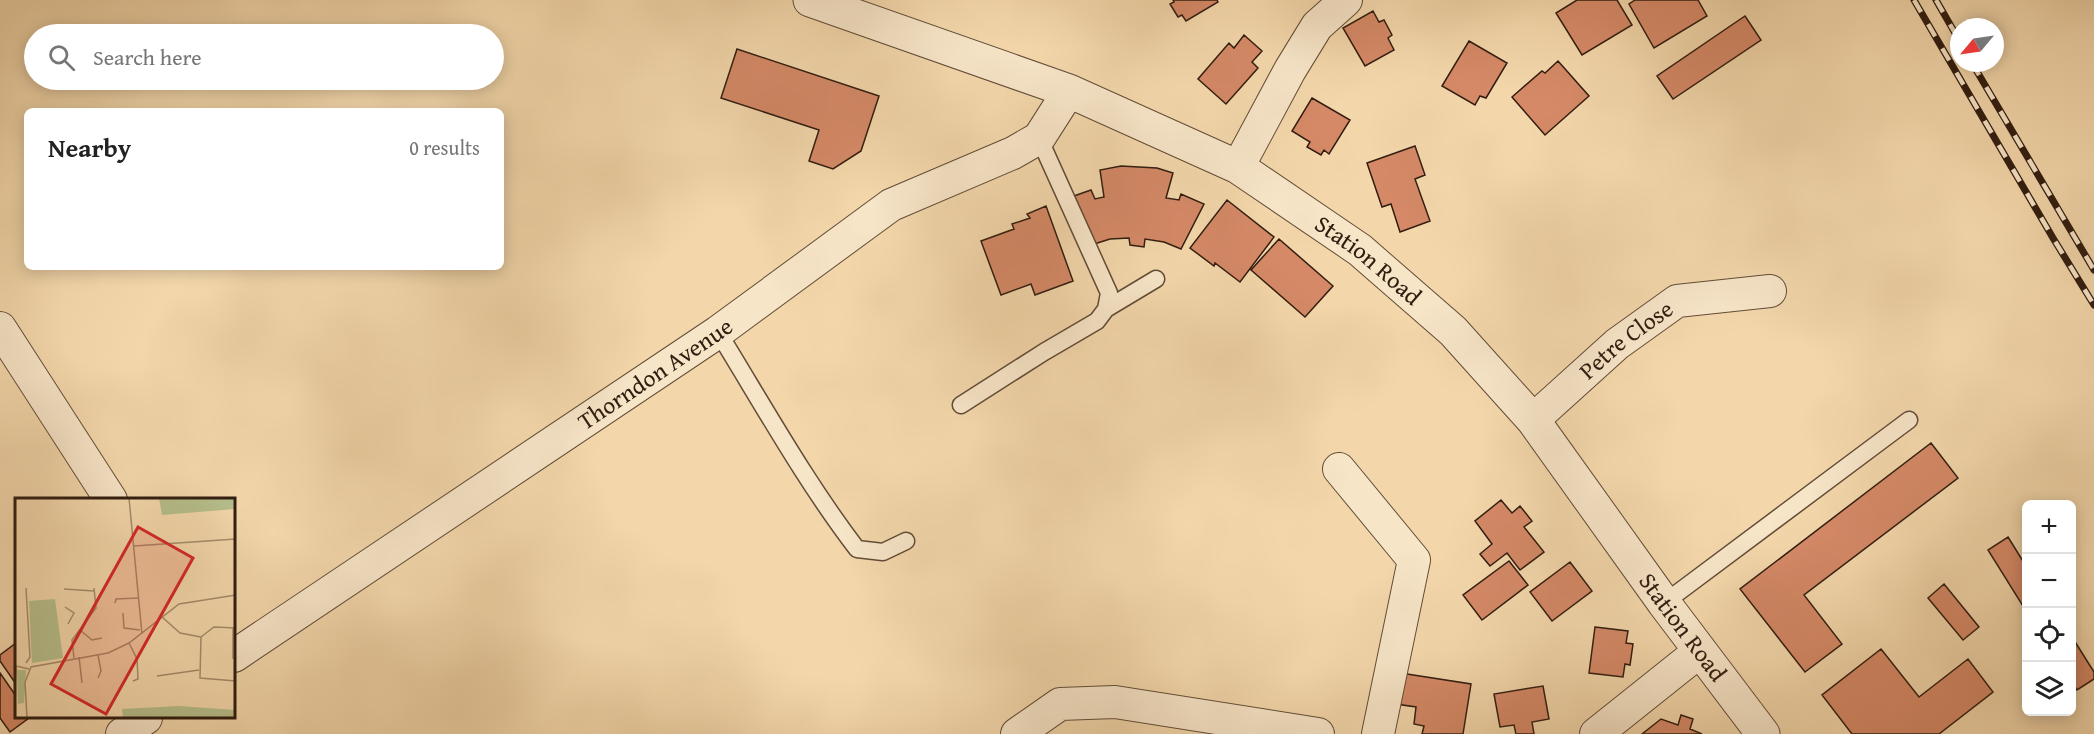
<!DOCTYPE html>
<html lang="en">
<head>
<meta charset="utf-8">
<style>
  :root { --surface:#fff; --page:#f2f2f2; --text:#222; --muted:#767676; --line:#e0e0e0 }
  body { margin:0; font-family:"Gentium Book Plus",serif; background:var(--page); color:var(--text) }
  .controls { position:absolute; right:18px; bottom:18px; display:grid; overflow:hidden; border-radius:9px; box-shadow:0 3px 15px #0003 }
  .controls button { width:54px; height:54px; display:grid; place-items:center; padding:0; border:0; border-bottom:2px solid var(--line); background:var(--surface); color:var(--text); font:30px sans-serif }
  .compass { position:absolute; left:1950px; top:18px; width:54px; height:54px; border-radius:50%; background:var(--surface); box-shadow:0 3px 15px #0003; rotate:241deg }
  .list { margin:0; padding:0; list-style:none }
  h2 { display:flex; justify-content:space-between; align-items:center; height:78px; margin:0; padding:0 24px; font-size:26px }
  h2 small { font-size:20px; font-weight:400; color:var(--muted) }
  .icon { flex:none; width:33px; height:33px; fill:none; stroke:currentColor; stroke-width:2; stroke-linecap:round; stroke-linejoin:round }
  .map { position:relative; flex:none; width:2094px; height:734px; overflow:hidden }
  .search { position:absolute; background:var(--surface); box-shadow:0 3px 15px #0003; left:24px; top:24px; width:480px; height:66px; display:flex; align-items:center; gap:15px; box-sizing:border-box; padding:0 21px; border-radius:33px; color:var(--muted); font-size:22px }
  .panel { position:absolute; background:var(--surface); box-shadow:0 3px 15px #0003; left:24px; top:108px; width:480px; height:162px; border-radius:9px }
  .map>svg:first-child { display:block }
  .building { fill:#d58967; stroke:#311d10; stroke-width:1.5 }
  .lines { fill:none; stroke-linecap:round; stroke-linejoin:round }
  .service-casing { stroke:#624c37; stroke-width:19 }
  .minor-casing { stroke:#624c37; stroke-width:34 }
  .tertiary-casing { stroke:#624c37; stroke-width:35 }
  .service { stroke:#f7e5c8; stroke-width:16 }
  .minor { stroke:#f7e5c8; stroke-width:32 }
  .tertiary { stroke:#f7e5c8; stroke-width:33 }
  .rail-casing { stroke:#311d10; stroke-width:7 }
  .rail { stroke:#f7e5c8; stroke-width:4.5; stroke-dasharray:14; stroke-linecap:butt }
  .labels { text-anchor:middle; stroke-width:4.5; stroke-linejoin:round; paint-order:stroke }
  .street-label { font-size:24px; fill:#311d10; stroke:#f7e5c8 }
  .inset-road { fill:none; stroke:#a58d6d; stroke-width:1.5 }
  .view { fill:#d62828; fill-opacity:0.15; stroke:#d62828; stroke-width:3 }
  .inset-edge { fill:none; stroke:#311d10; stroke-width:3 }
</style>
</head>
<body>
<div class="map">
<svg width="2094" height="734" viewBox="0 0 2094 734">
  <rect width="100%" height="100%" fill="#f3d7ab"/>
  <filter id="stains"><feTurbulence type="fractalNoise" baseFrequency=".00333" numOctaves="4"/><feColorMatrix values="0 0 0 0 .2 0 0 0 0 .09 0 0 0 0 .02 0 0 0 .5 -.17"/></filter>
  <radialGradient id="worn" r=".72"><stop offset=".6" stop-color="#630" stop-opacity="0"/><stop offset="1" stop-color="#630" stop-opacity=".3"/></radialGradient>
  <!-- building -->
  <path class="building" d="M 1173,0 L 1217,0 L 1218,2 L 1186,21 L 1182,15 L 1178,17 L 1170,4 L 1174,2 Z
    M 1577,0 L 1617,0 L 1632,25 L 1582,55 L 1556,13 Z
    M 1635,0 L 1698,0 L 1707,16 L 1654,48 L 1629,4 Z
    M 1373,11 L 1379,22 L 1384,20 L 1392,35 L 1388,38 L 1394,50 L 1365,66 L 1343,28 Z
    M 1745,16 L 1761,40 L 1673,99 L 1657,76 Z
    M 1244,35 L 1262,51 L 1252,62 L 1258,68 L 1226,104 L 1198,79 L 1229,43 L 1234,48 Z
    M 1469,41 L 1507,63 L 1486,98 L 1480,96 L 1475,105 L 1442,86 Z
    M 737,49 L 879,96 L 861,151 L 833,169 L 809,161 L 819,130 L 721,98 Z
    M 1558,61 L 1589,96 L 1545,135 L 1512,97 L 1542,71 L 1545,73 Z
    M 1312,98 L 1350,120 L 1329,154 L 1324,150 L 1321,155 L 1307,147 L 1310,142 L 1292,131 Z
    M 1415,146 L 1425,175 L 1415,179 L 1430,221 L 1400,232 L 1391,204 L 1382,207 L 1367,163 Z
    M 1121,166 L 1157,168 L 1173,173 L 1166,198 L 1179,200 L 1181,194 L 1204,204 L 1181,249 L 1164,242 L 1145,239 L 1144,247 L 1130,245 L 1129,238 L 1110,239 L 1091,245 L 1071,197 L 1091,190 L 1095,199 L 1104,197 L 1100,170 Z
    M 1227,200 L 1274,237 L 1240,282 L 1215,263 L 1214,266 L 1190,248 Z
    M 1046,206 L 1073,281 L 1035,295 L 1031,284 L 1001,295 L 981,241 L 1014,229 L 1012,224 L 1030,218 L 1027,214 Z
    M 1279,239 L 1333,286 L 1305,317 L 1251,270 Z
    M 1931,443 L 1958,478 L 1804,595 L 1842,644 L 1805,672 L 1740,589 Z
    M 1501,500 L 1512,513 L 1520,506 L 1532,521 L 1524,527 L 1544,552 L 1520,570 L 1507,553 L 1490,566 L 1480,554 L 1492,544 L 1475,521 Z
    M 2008,537 L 2026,566 L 2026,611 L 1988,550 Z
    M 1509,561 L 1528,585 L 1482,620 L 1463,595 Z
    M 1570,562 L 1592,591 L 1552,621 L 1530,592 Z
    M 1944,584 L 1979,627 L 1963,640 L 1928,598 Z
    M 1595,627 L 1628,631 L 1626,643 L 1633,644 L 1630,665 L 1625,664 L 1623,677 L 1589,673 Z
    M 2072,637 L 2094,672 L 2094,679 L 2077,690 L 2072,682 Z
    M 16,643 L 16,684 L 0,661 L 0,655 Z
    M 1881,649 L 1919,697 L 1968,659 L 1993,692 L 1939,734 L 1852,734 L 1822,695 Z
    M 1394,672 L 1471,684 L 1463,734 L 1422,734 L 1424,726 L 1414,724 L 1416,707 L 1389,703 Z
    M 0,673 L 16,696 L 16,718 L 29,718 L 10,732 L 0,718 Z
    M 1543,686 L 1549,719 L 1532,722 L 1534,734 L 1516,734 L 1514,725 L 1500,727 L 1494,694 Z
    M 1681,715 L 1693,719 L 1690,729 L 1702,734 L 1642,734 L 1661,719 L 1678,725 Z"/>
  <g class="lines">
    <!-- service casing -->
    <g class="service-casing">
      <path id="service" d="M 1106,309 L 1156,279
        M 718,332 C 763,405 805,481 857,549 L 883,552 L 906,541
        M 961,405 L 1044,352 L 1097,321 L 1106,309 L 1109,293 L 1039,138
        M 1664,603 L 1909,420"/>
    </g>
    <!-- minor casing -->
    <g class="minor-casing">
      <g id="minor">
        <path d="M 1238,167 L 1290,70 L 1317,26 L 1346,0"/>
        <path d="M 0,328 L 111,500"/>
        <path id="s1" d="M 1533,420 L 1617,344 L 1677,301 L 1770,291"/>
        <path d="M 1339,469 L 1414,560 L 1378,734"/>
        <path id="s2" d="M 234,656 L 718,332 L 891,205 L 1013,153 L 1039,138 L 1069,91"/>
        <path d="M 122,734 L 146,718"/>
        <path d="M 1017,734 L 1060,704 L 1115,702 L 1318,734"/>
        <path d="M 1596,734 L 1700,651"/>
      </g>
    </g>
    <!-- tertiary casing -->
    <g class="tertiary-casing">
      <g id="tertiary">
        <path id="s3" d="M 810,0 L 1069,91 L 1238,167 L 1360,250 L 1453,331 L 1533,420 L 1664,603 L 1763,734"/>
      </g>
    </g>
    <!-- service -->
    <use href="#service" class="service"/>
    <!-- minor -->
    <use href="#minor" class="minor"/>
    <!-- tertiary -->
    <use href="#tertiary" class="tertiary"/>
    <!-- rail casing -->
    <g class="rail-casing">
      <path id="rail" d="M 1914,0 L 2053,238 L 2094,305
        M 1936,0 L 1959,40
        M 1972,63 L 2094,270"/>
    </g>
    <!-- rail -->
    <use href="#rail" class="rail"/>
  </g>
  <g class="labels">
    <!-- street labels -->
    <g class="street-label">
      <text dy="8" stroke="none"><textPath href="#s3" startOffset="620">Station Road</textPath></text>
      <text dy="8" stroke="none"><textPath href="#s1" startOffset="123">Petre Close</textPath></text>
      <text dy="8" stroke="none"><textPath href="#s2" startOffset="507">Thorndon Avenue</textPath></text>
      <text dy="8" stroke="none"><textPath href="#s3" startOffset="1106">Station Road</textPath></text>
    </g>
  </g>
  <!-- overview -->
  <g transform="translate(15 498)">
    <rect width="220" height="220" fill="#f3d7ab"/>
    <path d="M 144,0 L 220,0 L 220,11 L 147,17 ZM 40,101 L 48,160 L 17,165 L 14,103 ZM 2,172 L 11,172 L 9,205 L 3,206 ZM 164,208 L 220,212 L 220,220 L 108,220 L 107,211 Z" fill="#b6bf8c"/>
    <path class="inset-road" d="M 114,0 L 127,136M 119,48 L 221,41M 11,90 L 15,159 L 11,165M 49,91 L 79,93M 100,105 L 101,101 L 123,100M 50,109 L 59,115 L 53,126M 108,115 L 109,130 L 125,132M 146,118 L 165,135 L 186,139M 218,130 L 218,161M 65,132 L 77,142 L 87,140M 186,139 L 185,180 L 221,183M 186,139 L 199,129 L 221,130M 114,145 L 122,161 L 123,181 L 118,183M 64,159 L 67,185M 59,160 L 57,142 L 81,110 L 79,90M 142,178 L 184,172M 83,180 L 86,173 L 83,157M 0,194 L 1,168 L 14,171M 12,220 L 10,184 L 16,169 L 93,155 L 114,145 L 164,106 L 221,97"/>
    <path class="view" d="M 123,29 L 178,60 L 91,216 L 36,186 Z"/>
    <rect width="220" height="220" class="inset-edge"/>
  </g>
  <rect width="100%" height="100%" filter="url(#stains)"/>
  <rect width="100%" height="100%" fill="url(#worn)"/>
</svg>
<div class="controls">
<button>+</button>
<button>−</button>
<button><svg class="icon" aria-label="locate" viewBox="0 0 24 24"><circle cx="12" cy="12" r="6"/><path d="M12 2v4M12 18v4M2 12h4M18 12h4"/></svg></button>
<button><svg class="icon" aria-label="layers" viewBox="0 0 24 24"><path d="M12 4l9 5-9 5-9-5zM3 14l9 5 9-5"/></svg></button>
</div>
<svg class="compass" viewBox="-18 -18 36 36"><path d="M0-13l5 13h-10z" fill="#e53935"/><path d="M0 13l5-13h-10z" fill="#767676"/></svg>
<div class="search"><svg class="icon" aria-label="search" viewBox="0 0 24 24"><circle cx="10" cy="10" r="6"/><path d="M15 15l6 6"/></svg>Search here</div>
<section class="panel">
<h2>Nearby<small>0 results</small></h2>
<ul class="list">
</ul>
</section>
</div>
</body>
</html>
